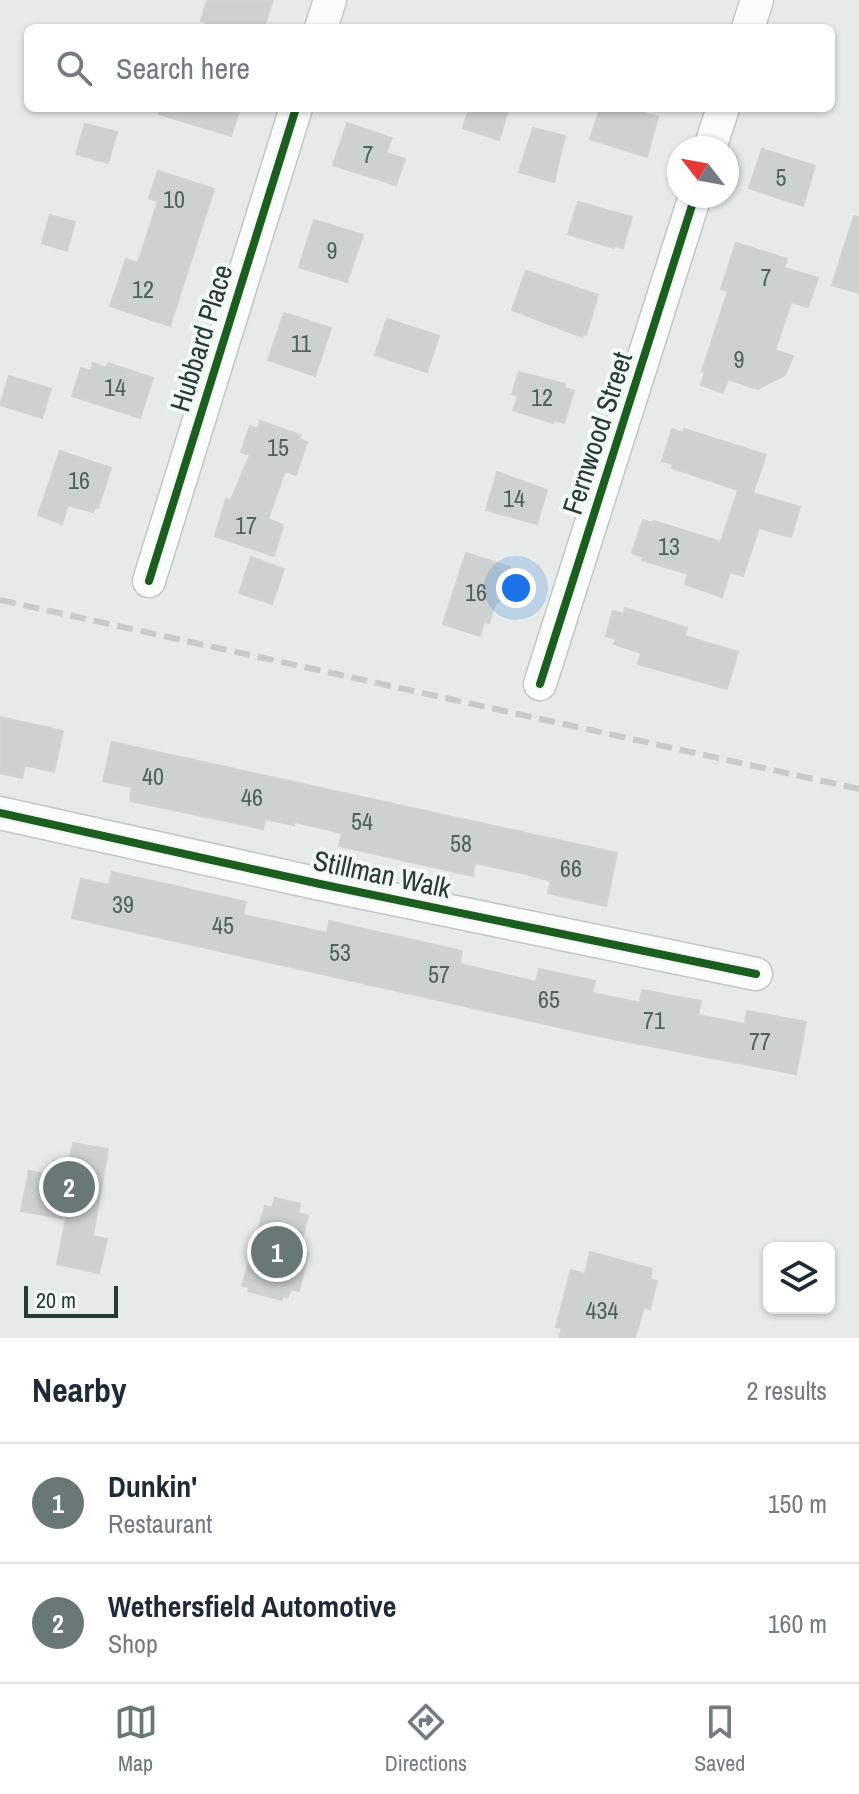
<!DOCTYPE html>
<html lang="en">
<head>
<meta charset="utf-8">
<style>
  :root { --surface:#fff; --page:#f2f2f3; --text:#1f2937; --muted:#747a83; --line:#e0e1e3; --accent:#697874 }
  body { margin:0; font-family:"Archivo Narrow",sans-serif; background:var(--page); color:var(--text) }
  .controls { position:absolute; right:24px; bottom:24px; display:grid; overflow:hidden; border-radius:12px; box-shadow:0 2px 6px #0004 }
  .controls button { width:72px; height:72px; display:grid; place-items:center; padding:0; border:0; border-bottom:2px solid var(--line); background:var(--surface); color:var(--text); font:40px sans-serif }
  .compass { position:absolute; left:667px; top:136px; width:72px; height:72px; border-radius:50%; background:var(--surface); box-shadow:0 2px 6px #0004; rotate:301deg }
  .scale { position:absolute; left:24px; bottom:20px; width:94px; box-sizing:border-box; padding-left:8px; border:4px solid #263b35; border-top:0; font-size:22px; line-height:28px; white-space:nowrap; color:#263b35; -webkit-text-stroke:6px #f4f9f6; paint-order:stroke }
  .you { position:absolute; left:516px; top:588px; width:28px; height:28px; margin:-20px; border:6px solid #fff; border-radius:50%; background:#1a73e8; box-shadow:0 0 0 12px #1a73e833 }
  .badge { display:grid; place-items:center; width:52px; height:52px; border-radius:50%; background:var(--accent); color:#fff; font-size:26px; font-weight:700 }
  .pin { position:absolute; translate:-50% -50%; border:4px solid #fff; box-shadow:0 2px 8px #0006 }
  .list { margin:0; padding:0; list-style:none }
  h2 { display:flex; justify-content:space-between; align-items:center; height:104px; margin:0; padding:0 32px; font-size:34px }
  h2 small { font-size:26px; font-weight:400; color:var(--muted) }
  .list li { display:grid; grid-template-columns:52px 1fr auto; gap:24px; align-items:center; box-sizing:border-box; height:120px; padding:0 32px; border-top:2px solid var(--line) }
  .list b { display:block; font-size:30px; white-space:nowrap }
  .list p { margin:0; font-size:26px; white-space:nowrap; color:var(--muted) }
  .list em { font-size:26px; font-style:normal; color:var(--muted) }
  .icon { flex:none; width:44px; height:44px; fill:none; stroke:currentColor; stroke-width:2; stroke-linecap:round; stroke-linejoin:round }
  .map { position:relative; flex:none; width:859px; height:1338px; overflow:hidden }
  .search { position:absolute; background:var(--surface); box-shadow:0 2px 6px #0004; left:24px; right:24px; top:24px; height:88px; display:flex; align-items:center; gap:20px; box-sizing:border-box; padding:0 28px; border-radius:12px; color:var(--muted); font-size:30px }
  .sheet { height:344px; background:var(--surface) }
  nav { display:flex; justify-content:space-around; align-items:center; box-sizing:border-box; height:112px; border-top:2px solid var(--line); background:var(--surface); font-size:22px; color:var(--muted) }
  nav a { display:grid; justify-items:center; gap:4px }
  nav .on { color:var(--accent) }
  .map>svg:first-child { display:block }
  .building { fill:#cdd1cf; stroke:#cfd3d1; stroke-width:2 }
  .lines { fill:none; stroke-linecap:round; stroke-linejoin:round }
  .street-casing { stroke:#c3c7c5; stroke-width:35 }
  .street { stroke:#fbfcfc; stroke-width:32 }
  .rail { stroke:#c7cbca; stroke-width:6; stroke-dasharray:16 8; stroke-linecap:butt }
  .cycleway-casing { stroke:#f4f9f6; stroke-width:13 }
  .cycleway { stroke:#1b5e20; stroke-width:8 }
  .labels { text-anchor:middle; stroke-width:8; stroke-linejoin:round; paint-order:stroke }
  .number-label { font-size:24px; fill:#50615c }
  .street-label { font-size:28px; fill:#263b35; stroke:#f4f9f6 }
</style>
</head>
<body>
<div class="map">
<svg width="859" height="1338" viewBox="0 0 859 1338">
  <rect width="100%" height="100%" fill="#e6eae8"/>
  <!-- building -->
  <path class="building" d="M 207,0 L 273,0 L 264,28 L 206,28 L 208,23 L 201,21 Z
    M 160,108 L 240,108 L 231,136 L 159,114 Z
    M 469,108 L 509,108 L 499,140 L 463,128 Z
    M 600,108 L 628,108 L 658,117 L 647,157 L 590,139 Z
    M 347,123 L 392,138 L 386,153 L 405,159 L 396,185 L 333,165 Z
    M 85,124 L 117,132 L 108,163 L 76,154 Z
    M 533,128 L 565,136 L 554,182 L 519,172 Z
    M 762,149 L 815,166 L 803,206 L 749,188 Z
    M 158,171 L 214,189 L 170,326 L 110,306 L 126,259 L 138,263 L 158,201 L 149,198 Z
    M 578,202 L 632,217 L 623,248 L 615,246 L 614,248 L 568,234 Z
    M 50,215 L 75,222 L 67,251 L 42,243 Z
    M 854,216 L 859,217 L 859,293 L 832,285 Z
    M 314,220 L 363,235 L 347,282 L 299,267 Z
    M 736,243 L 787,259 L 784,268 L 818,278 L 808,307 L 791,302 L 775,350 L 793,356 L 785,375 L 757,389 L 728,379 L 723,393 L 701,385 L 705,372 L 702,371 L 728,291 L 721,289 Z
    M 526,271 L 598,295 L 586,335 L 583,334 L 582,337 L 512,310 Z
    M 284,313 L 331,328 L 315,376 L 268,360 Z
    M 387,319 L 439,336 L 427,372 L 375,355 Z
    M 93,363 L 106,368 L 108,363 L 153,378 L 140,418 L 72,396 L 81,368 L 91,371 Z
    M 519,372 L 565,384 L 564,388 L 574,391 L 564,423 L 554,420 L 553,423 L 513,410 L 518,396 L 512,394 Z
    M 9,376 L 51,389 L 42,418 L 0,405 Z
    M 260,421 L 301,435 L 299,439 L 307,442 L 296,475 L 285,471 L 268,519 L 283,525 L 274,556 L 215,536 L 226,499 L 231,500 L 250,455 L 241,452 L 250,426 L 258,429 Z
    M 672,429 L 683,433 L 684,429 L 766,455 L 753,493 L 800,507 L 791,537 L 759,528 L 743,576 L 730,572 L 722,597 L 685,584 L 688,574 L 642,560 L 643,557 L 632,553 L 643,520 L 653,523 L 654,521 L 721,542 L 738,490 L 672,468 L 673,464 L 662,461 Z
    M 60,451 L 111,468 L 98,508 L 95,507 L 93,512 L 68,505 L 62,524 L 38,515 Z
    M 497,472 L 547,490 L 537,524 L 486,510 Z
    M 466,553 L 510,567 L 499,603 L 496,602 L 489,623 L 484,622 L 480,636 L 443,624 Z
    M 251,557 L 284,569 L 272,604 L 239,593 Z
    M 625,608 L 687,628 L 685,636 L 738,652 L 727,689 L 638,664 L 641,653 L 614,644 L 616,639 L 606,636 L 613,611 L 624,614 Z
    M 0,717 L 63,731 L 54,772 L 25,765 L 22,778 L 0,773 Z
    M 112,742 L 617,853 L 606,906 L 548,893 L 551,881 L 522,873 L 475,863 L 473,876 L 339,846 L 342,833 L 295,822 L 294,825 L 265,819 L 263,829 L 130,801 L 132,787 L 103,781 Z
    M 112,872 L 246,902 L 243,915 L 327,933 L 329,921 L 462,951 L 460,964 L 536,982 L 539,969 L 595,981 L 592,993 L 640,1003 L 642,990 L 701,1001 L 698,1015 L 745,1024 L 747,1011 L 806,1022 L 796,1074 L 603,1037 L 72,918 L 81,879 L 109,885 Z
    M 73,1143 L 108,1149 L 93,1236 L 107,1239 L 99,1273 L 57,1264 L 66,1219 L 21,1211 L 29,1171 L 51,1175 L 53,1161 L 69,1164 Z
    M 275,1198 L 300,1204 L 298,1213 L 308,1216 L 299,1250 L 308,1253 L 299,1291 L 291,1289 L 288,1297 L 283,1296 L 282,1300 L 248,1291 L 249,1287 L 242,1286 L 265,1206 L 272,1208 Z
    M 590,1252 L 652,1269 L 650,1279 L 657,1281 L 650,1309 L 644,1307 L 635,1338 L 559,1338 L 562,1328 L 556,1327 L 571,1270 L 585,1274 Z"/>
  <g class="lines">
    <!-- street casing -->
    <g class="street-casing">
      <path id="street" d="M 321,28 L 330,0
        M 748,28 L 757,0
        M 710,148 L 723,108
        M 149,581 L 296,108
        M 540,684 L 695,196
        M 0,813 L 320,884 L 756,974"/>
    </g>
    <!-- street -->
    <use href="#street" class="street"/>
    <!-- rail -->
    <path class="rail" d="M 0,600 L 859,789"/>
    <!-- cycleway casing -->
    <g class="cycleway-casing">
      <path id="cycleway" d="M 149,581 L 296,108
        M 540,684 L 695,196
        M 0,813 L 320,884 L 756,974"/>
    </g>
    <!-- cycleway -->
    <use href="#cycleway" class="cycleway"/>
  </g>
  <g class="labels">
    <!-- number labels -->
    <g class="number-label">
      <text x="368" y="163">7</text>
      <text x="781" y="186">5</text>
      <text x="174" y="208">10</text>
      <text x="332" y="259">9</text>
      <text x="766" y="286">7</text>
      <text x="143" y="298">12</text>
      <text x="301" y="352">11</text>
      <text x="739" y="368">9</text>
      <text x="115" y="396">14</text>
      <text x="542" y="406">12</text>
      <text x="278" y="456">15</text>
      <text x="79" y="489">16</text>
      <text x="514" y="507">14</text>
      <text x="246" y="534">17</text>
      <text x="669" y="555">13</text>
      <text x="476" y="601">16</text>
      <text x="153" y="785">40</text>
      <text x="252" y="806">46</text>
      <text x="362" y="830">54</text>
      <text x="461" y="852">58</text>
      <text x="571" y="877">66</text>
      <text x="123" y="913">39</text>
      <text x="223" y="934">45</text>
      <text x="340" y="961">53</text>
      <text x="439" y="983">57</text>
      <text x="549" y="1008">65</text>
      <text x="654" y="1029">71</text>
      <text x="760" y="1050">77</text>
      <text x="602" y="1319">434</text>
    </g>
    <!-- street labels -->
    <g class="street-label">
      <text transform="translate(201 338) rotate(-73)" y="10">Hubbard Place</text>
      <text transform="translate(597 433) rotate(-72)" y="10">Fernwood Street</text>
      <text transform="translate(382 874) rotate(12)" y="10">Stillman Walk</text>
    </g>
  </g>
</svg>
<div class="controls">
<button><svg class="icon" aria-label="layers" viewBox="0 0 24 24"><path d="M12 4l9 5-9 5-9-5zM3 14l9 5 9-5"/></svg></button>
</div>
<svg class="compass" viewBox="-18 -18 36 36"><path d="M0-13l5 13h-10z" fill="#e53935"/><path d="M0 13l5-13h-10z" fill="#747a83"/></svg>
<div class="scale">20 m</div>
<div class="you"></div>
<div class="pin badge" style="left:277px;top:1252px">1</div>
<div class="pin badge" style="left:69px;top:1187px">2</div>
<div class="search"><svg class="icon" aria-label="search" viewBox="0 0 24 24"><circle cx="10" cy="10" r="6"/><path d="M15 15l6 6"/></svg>Search here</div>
</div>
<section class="sheet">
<h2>Nearby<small>2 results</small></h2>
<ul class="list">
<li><span class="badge">1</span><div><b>Dunkin'</b><p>Restaurant</p></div><em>150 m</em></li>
<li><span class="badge">2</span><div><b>Wethersfield Automotive</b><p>Shop</p></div><em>160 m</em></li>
</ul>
</section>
<nav>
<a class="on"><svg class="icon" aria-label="map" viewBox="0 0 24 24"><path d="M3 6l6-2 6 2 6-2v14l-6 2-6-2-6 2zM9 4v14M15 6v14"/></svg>Map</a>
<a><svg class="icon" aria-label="directions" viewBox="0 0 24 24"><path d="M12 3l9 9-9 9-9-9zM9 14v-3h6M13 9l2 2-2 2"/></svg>Directions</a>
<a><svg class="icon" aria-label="saved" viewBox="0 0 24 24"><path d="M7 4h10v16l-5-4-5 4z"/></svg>Saved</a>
</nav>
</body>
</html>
